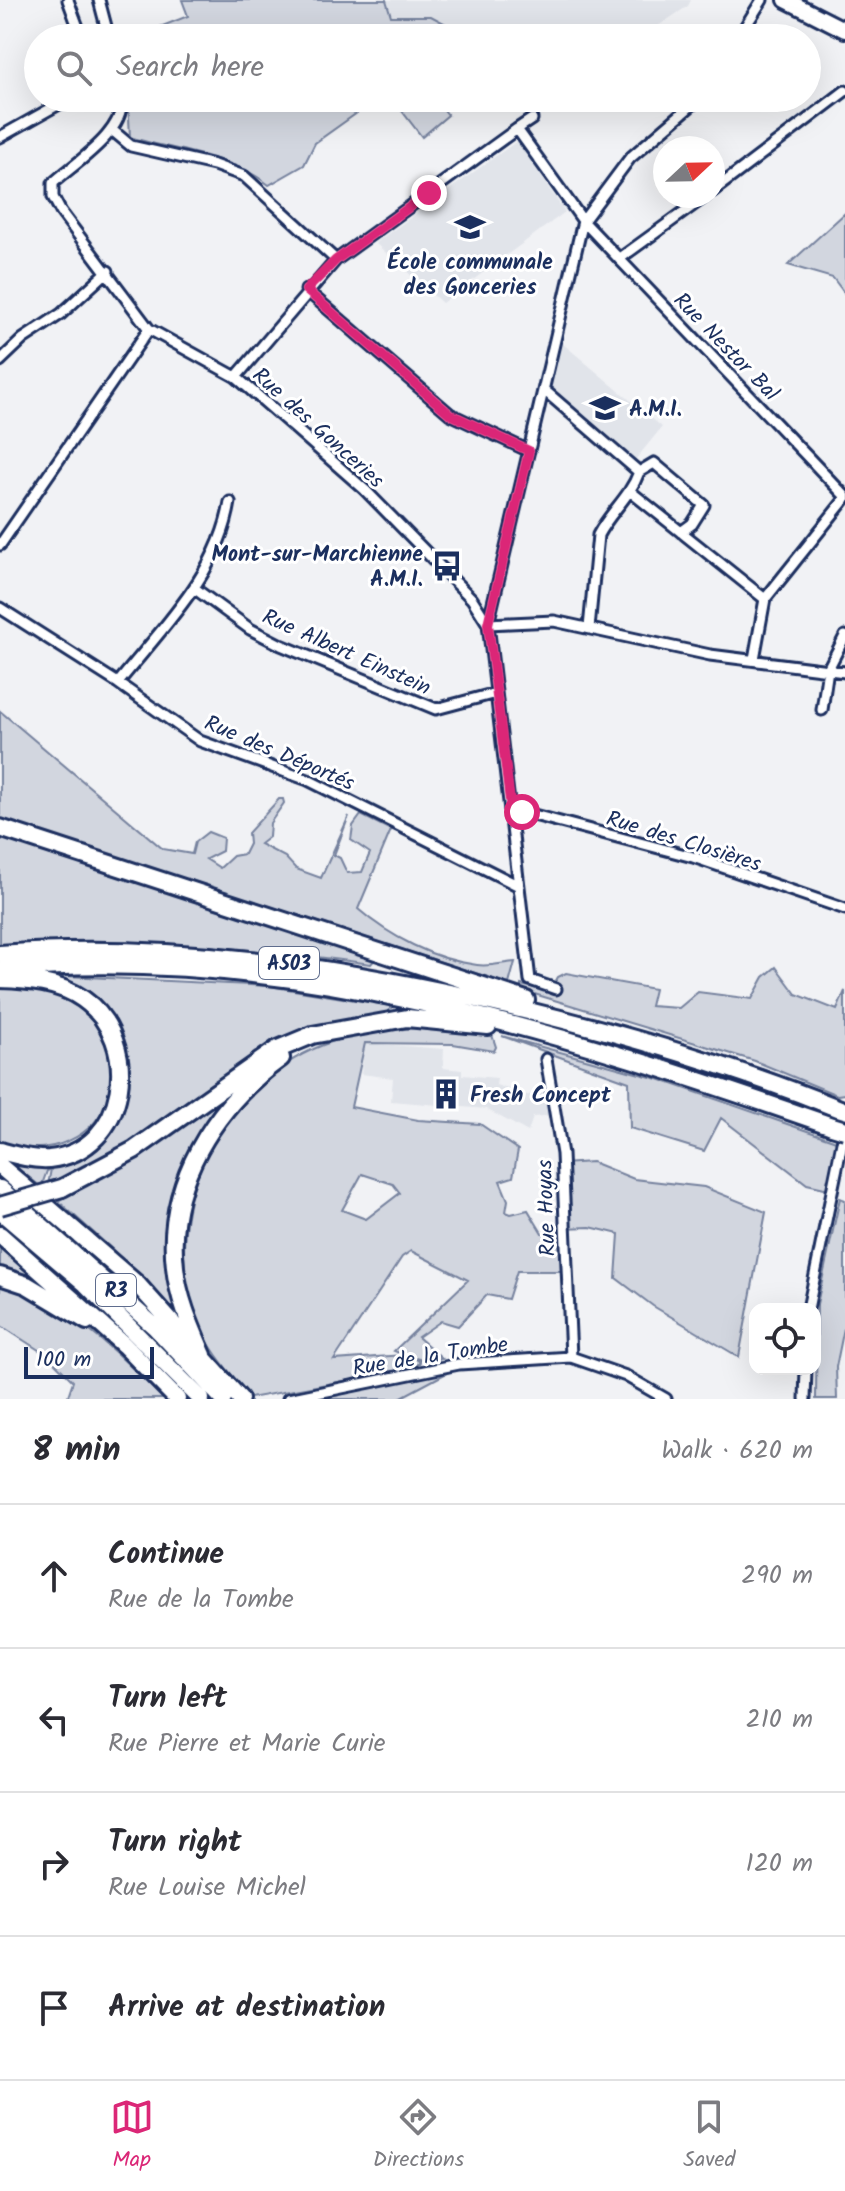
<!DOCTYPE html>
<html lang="en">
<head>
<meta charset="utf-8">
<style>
  :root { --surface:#fff; --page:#f2f2f3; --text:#2b2b33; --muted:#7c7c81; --line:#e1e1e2; --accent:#db2777 }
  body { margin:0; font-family:Kalam,sans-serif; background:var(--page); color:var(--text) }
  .controls { position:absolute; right:24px; bottom:24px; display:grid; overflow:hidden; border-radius:16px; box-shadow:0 8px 32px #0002 }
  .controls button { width:72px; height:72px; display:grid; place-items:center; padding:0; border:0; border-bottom:2px solid var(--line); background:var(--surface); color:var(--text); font:40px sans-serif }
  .compass { position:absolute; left:653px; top:136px; width:72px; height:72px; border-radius:50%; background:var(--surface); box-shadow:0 8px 32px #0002; rotate:68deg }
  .scale { position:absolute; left:24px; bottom:20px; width:130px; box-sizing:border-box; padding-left:8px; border:4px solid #1b2f5e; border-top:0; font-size:22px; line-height:28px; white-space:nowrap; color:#1b2f5e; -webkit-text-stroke:6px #fff; paint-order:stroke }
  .stop { position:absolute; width:24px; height:24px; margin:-18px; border:6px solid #db2777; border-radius:50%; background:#fff }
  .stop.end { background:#db2777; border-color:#fff; box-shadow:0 2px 8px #0008 }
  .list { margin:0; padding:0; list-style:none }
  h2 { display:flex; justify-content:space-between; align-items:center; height:104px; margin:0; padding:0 32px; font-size:34px }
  h2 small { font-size:26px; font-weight:400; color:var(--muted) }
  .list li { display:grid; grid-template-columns:52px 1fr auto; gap:24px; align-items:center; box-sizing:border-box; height:144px; padding:0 32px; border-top:2px solid var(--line) }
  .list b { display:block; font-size:30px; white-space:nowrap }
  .list p { margin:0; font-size:26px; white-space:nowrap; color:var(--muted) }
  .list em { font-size:26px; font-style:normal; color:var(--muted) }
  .icon { flex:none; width:44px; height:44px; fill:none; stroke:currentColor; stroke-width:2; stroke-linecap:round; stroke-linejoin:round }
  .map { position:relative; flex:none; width:845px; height:1399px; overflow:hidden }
  .search { position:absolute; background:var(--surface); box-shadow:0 8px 32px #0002; left:24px; right:24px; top:24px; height:88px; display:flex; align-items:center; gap:20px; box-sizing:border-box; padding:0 28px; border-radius:44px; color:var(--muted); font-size:30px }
  .sheet { height:680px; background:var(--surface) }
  nav { display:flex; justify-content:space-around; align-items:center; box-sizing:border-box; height:112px; border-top:2px solid var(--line); background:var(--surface); font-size:22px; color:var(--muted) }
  nav a { display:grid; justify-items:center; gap:4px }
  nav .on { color:var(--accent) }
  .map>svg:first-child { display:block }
  .built { fill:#e1e4ea }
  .green { fill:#d2d6df; stroke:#76829e; stroke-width:2; fill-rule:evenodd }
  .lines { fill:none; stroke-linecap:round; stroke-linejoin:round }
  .street-casing { stroke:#1b2f5e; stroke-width:15 }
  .primary-casing { stroke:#1b2f5e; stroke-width:20 }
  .highway-casing { stroke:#1b2f5e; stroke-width:22 }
  .street { stroke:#fff; stroke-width:9 }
  .primary { stroke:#fff; stroke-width:14 }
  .highway { stroke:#fff; stroke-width:16 }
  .highway-bridge-casing { stroke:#1b2f5e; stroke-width:22; stroke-linecap:butt }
  .highway-bridge { stroke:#fff; stroke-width:16 }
  .route { stroke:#db2777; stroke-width:10 }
  .labels { text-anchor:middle; stroke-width:6; stroke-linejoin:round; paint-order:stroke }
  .shield { fill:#fff; stroke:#5f6d8e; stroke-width:2 }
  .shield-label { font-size:20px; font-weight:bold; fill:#1b2f5e }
  .poi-label { font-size:22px; font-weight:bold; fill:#1b2f5e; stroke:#fff; text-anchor:start }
  .street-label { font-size:22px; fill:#1b2f5e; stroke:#fff }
</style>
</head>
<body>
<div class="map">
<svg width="845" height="1399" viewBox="0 0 845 1399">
  <rect width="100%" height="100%" fill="#f1f2f5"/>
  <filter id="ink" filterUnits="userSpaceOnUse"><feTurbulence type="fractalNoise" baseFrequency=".0125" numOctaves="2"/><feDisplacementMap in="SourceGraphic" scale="16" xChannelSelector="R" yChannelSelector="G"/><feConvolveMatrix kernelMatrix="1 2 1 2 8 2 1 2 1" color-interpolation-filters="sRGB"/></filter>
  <g filter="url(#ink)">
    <!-- built -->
    <path class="built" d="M 386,0 L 691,0 L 688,6 L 640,38 L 472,38 L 431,16 L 391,16 Z
      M 517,141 L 565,212 L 442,303 L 375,243 Z
      M 562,343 L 662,427 L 631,465 L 549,390 Z
      M 365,1043 L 444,1049 L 443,1068 L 462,1070 L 462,1075 L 497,1078 L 496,1085 L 527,1095 L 551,1092 L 555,1115 L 533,1117 L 528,1132 L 486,1109 L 391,1101 L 393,1078 L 361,1074 Z"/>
    <!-- green -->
    <path class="green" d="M 182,0 L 386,0 L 391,16 L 431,16 L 472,38 L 132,38 L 188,16 Z
      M 128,98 L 378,98 L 315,143 L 304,165 L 269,185 C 230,154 176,152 130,137 Z
      M 392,98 L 435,98 L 448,115 L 422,137 Z
      M 845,213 L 845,294 L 833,278 L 788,265 Z
      M 0,711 L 163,849 L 192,854 L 195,842 L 208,832 L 223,838 L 222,851 L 206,859 L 220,868 L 233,856 L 244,854 L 249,844 L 248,833 L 279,799 L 283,799 L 284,803 L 270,823 L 269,837 L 260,844 L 285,857 L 296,869 L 321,878 L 349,816 L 334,855 L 340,858 L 347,873 L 362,872 L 370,853 L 351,840 L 353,826 L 361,815 L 391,830 L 358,909 C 389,936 435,960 477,965 C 489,967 503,963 515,962 L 509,984 L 0,819 Z
      M 0,835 L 377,957 L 371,964 C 247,947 125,937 0,946 Z
      M 776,967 L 796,994 L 837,1010 L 845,991 L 845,1094 L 837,1095 L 755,1061 L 521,990 L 521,985 L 550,991 L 558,977 L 566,973 L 654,989 L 650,1006 L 679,1008 L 698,992 L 752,999 L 764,977 Z
      M 46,975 L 269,986 L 392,1006 L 388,1013 L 328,1024 L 272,1046 L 141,1137 L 48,1185 L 51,1169 L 47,1171 L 41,1187 L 9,1161 L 97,1141 L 126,1058 L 123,1044 L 116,1027 Z
      M 0,986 C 22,988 45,989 66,998 C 156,1040 112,1176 0,1143 Z
      M 431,1027 L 492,1035 L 496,1047 L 494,1051 L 453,1044 L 365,1043 L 351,1107 L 418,1120 L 480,1124 L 518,1150 L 513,1177 L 500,1181 L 508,1200 L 506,1212 L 511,1214 L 528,1210 L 542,1233 L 564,1233 L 565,1271 L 517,1271 L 508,1299 L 487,1295 L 458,1326 L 441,1321 L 418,1337 L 442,1358 L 427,1361 L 415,1358 L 420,1362 L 415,1368 L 250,1398 C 232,1375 210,1351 198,1323 C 155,1216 216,1087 323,1045 C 358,1031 393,1030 431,1027 ZM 362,1174 L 393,1184 L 400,1193 L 366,1219 L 342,1210 ZM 411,1251 L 468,1280 L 394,1351 L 404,1355 L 334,1360 L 402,1257 Z
      M 502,1036 L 658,1079 L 839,1142 L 829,1189 L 807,1184 L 721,1118 L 704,1151 L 630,1128 L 629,1082 Z
      M 243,1079 L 179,1183 L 184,1323 L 112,1249 L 58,1201 L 151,1147 Z
      M 592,1162 L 634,1179 L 704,1187 L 766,1212 L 739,1357 L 653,1306 L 616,1278 L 619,1234 L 590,1227 L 564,1228 L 562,1164 Z
      M 840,1198 L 845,1200 L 845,1323 L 836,1367 L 837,1399 L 816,1399 L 817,1304 Z
      M 0,1246 L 41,1280 L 0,1270 Z
      M 0,1283 C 74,1307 110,1347 164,1399 L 67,1399 L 73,1381 L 48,1356 L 0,1325 Z
      M 456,1368 L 398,1399 L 321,1399 Z"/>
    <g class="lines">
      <!-- street casing -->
      <g class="street-casing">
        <path id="street" d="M 68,0 L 82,38
          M 99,0 L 109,38
          M 738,38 L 762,0
          M 121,98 C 127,131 75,163 53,183 L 53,197 L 61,212 L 149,329 L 236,377 L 297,430 L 365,490 L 472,599 L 488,624
          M 517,129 L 532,119
          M 112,130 L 131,146 L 214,165 L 244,176 L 336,260
          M 0,137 L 70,98
          M 713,191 L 845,91
          M 619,259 L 706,196
          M 306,290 L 450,414 L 529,451
          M 0,361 L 23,339 L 61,314 L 108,271
          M 236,377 L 336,260 L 517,129 L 583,221 L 845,496
          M 544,390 L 639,472
          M 639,472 L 654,463 L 704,505 L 692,524 L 681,532
          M 631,492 L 765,599
          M 0,545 L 149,329
          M 194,588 L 250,629 L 281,645 L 436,709 L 496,693
          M 0,608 L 118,683 L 200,741 L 308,780 L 517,885
          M 488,624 L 554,621 L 710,655 L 845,672
          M 589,628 L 598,535 C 610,512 630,497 639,472
          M 754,659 L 765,599 L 845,499
          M 118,683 C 162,628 219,573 230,502
          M 822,710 L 828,669 L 845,636
          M 511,809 L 693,857 L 845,909
          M 556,989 L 530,980 L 488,624 L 583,221 L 630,158 L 700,98
          M 546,1059 L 562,1154 L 571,1357
          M 808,1309 L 845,1128
          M 288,1399 L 459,1364 L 571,1357 L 626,1376 L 666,1399
          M 805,1399 L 806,1369"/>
      </g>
      <!-- primary casing -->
      <g class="primary-casing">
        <path id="primary" d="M 786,0 L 845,30"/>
      </g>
      <!-- highway casing -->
      <g class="highway-casing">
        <path id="highway" d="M 0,828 L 526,1000
          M 0,954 C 166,942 325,965 486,1001 C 609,1029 729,1064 845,1111
          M 0,970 C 287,943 565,1033 832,1126
          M 0,979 C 28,980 59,982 83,999 C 143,1041 129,1151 49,1159 C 32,1160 15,1155 0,1151
          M 0,1166 L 138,1285 L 240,1399
          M 62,1188 L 134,1150 L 276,1050 L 312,1035 L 407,1018 L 488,1026
          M 0,1189 L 155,1327 L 223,1399
          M 0,1211 L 86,1284 L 201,1399
          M 0,1235 L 124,1345 L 177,1399
          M 0,1276 L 27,1285 L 87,1321
          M 203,1355 C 191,1327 178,1298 175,1267 C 165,1184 215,1105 281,1058"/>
      </g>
      <!-- street -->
      <use href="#street" class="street"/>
      <!-- primary -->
      <use href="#primary" class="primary"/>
      <!-- highway -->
      <use href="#highway" class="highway"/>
      <!-- highway-bridge casing -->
      <g class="highway-bridge-casing">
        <path id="highway-bridge" d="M 832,1126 L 845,1130
          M 0,1206 L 62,1188"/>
      </g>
      <!-- highway-bridge -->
      <use href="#highway-bridge" class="highway-bridge"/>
    </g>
  </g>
  <g class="lines" filter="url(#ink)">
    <!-- route -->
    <path class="route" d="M 429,193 L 336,260 L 306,290 L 450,414 L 529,451 L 488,624 L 511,809 L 522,812"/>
  </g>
  <!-- icons -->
  <defs>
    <g id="school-bare" transform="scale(2.4)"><path d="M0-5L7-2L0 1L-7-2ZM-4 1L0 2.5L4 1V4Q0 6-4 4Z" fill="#1b2f5e" stroke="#fff" stroke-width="2.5" paint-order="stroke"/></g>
    <g id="bus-bare" transform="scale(2.4)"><path d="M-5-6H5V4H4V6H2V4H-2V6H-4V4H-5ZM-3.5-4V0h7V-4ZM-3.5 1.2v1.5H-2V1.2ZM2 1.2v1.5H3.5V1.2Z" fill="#1b2f5e" stroke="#fff" stroke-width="2.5" paint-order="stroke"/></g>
    <g id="building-bare" transform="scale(2.4)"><path d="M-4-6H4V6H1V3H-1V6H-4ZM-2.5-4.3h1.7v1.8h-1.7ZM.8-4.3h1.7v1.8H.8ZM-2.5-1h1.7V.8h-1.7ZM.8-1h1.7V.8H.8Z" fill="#1b2f5e" stroke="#fff" stroke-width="2.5" paint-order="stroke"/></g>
  </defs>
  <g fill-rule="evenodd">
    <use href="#school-bare" x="470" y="227"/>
    <use href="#school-bare" x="605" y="408"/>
    <use href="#bus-bare" x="447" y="566"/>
    <use href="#building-bare" x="446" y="1094"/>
  </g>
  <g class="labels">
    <!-- shield labels -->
    <g class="shield">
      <rect x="259" y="947" width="60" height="32" rx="6"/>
      <rect x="96" y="1274" width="40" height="32" rx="6"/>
    </g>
    <g class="shield-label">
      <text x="289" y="970">A503</text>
      <text x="116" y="1297">R3</text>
    </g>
    <!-- poi labels -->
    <g class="poi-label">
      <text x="470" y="269" text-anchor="middle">École communale<tspan x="470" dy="25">des Gonceries</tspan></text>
      <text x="629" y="416">A.M.I.</text>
      <text x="423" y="561" text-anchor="end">Mont-sur-Marchienne<tspan x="423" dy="25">A.M.I.</tspan></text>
      <text x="470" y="1102">Fresh Concept</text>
    </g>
    <!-- street labels -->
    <g class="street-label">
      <text transform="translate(727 346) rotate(46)" y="8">Rue Nestor Bal</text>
      <text transform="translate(319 427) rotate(42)" y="8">Rue des Gonceries</text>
      <text transform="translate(347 651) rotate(24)" y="8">Rue Albert Einstein</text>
      <text transform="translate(280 752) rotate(23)" y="8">Rue des Déportés</text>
      <text transform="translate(684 840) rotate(17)" y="8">Rue des Closières</text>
      <text transform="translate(545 1208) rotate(-92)" y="8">Rue Hoyas</text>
      <text transform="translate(430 1355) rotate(-9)" y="8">Rue de la Tombe</text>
    </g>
  </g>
</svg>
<div class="controls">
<button><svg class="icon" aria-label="locate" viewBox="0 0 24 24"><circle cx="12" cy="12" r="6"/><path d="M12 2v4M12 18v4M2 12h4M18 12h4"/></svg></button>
</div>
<svg class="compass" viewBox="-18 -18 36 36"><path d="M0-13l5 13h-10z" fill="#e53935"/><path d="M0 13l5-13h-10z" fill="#7c7c81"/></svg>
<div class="scale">100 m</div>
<div class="stop" style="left:522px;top:812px"></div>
<div class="stop end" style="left:429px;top:193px"></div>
<div class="search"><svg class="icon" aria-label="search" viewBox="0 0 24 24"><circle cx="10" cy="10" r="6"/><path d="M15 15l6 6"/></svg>Search here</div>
</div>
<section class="sheet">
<h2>8 min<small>Walk · 620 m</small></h2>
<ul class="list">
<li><svg class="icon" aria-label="ahead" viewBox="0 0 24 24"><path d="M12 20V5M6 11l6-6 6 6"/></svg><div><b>Continue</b><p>Rue de la Tombe</p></div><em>290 m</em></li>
<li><svg class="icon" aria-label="left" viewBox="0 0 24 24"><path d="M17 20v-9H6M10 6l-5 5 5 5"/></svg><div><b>Turn left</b><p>Rue Pierre et Marie Curie</p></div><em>210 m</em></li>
<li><svg class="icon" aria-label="right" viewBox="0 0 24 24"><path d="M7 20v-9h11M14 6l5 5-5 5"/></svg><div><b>Turn right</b><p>Rue Louise Michel</p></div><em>120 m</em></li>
<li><svg class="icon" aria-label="arrive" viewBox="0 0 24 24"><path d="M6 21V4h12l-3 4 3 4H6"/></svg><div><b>Arrive at destination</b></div></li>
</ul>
</section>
<nav>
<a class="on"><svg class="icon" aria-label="map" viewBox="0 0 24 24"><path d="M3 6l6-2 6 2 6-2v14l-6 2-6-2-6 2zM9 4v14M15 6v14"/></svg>Map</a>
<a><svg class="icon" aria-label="directions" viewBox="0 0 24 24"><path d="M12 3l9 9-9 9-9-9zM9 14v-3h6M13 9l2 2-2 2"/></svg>Directions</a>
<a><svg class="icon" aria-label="saved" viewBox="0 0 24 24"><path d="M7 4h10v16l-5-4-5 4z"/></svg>Saved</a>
</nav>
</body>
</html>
